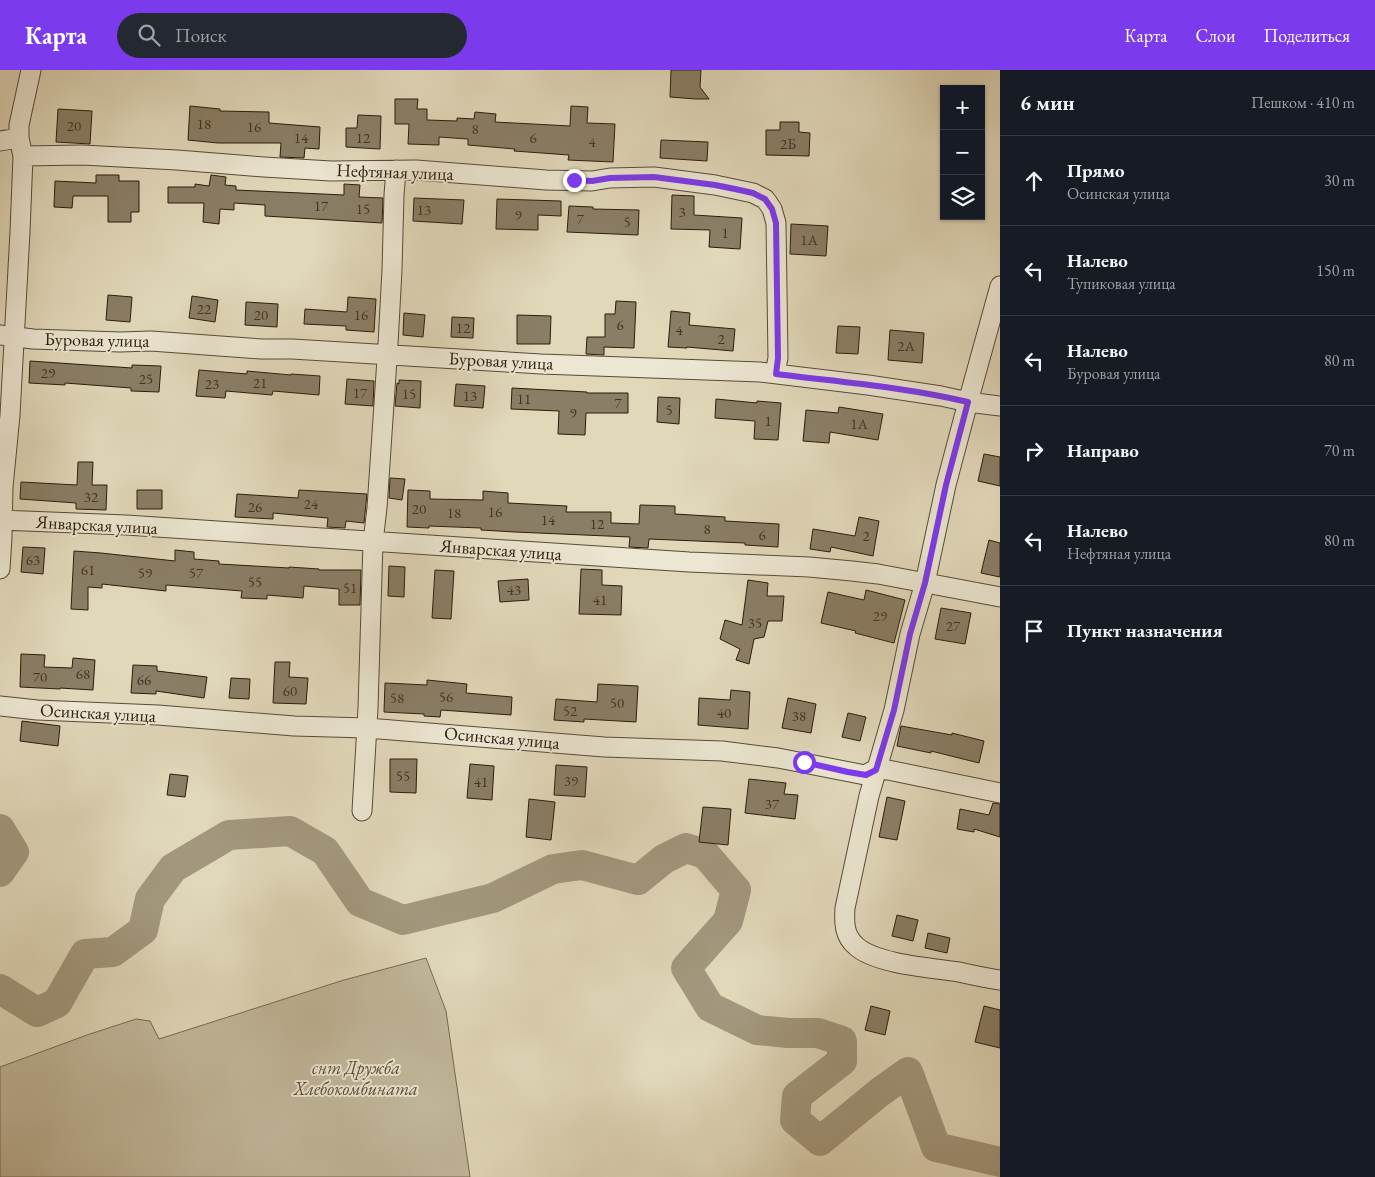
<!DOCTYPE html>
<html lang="ru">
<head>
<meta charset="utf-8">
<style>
  :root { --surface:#171b24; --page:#242831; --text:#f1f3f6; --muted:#9ea1a6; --line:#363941; --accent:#7c3aed }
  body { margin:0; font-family:"EB Garamond",serif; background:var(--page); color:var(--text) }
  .controls { position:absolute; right:15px; top:15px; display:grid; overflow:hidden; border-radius:0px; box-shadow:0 1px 4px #0004 }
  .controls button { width:45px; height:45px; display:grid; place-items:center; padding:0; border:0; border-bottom:1px solid var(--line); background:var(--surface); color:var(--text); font:25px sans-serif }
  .stop { position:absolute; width:15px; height:15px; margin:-11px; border:4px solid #7c3aed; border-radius:50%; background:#fff }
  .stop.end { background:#7c3aed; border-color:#fff; box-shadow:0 1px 5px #0008 }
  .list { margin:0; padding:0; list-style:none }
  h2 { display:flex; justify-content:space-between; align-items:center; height:65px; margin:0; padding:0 20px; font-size:21px }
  h2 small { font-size:16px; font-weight:400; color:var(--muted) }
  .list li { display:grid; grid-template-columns:32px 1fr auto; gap:15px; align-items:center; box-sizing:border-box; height:90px; padding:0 20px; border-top:1px solid var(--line) }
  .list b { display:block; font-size:19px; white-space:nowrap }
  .list p { margin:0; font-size:16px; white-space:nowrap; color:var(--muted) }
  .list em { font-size:16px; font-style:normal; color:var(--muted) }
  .icon { flex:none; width:28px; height:28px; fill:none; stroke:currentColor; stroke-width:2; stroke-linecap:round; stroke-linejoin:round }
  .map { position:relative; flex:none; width:1000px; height:1107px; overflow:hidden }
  header { display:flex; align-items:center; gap:30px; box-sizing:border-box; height:70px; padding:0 25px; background:var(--accent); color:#fff }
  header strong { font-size:24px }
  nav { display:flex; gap:28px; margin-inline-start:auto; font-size:18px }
  .search { width:350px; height:45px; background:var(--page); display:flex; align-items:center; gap:12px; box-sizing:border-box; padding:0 18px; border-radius:28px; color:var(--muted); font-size:19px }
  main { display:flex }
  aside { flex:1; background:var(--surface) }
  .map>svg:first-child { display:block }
  .green { fill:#c2b89c; stroke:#766a54 }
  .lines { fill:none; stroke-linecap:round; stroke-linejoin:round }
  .river { stroke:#a3987e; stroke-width:30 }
  .building { fill:#8a7e66; stroke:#2b1c0b }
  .minor-casing { stroke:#584b37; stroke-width:21 }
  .minor { stroke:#ece6d2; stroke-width:19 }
  .route { stroke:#7c3aed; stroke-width:6 }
  .labels { text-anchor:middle; stroke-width:4; stroke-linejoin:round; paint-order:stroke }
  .number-label { font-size:15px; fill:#433422 }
  .street-label { font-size:18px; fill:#2b1c0b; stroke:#ece6d2 }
  .park-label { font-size:18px; font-style:italic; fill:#584b36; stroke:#ece6d2 }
</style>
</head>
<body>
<header>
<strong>Карта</strong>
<div class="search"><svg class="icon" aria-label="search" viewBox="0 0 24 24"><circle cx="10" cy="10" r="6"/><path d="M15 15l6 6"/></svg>Поиск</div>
<nav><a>Карта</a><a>Слои</a><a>Поделиться</a></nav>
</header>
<main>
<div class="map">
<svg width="1000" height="1107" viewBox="0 0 1000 1107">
  <rect width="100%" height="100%" fill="#e1d8ba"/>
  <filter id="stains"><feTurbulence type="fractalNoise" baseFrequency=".004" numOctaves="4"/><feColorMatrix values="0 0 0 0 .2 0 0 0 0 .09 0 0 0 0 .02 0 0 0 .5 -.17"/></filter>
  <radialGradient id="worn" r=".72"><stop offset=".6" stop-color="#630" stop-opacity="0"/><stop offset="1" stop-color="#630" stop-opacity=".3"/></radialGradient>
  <!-- green -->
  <path class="green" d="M 426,888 L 446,941 L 470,1107 L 0,1107 L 0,997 L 87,965 L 136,949 L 150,951 L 159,969 L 344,910 Z"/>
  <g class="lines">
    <!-- river -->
    <path class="river" d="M 0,759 L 14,782 L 0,802
      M 0,919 L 37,942 L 57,933 L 85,884 L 113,882 L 143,860 L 150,829 L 173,798 L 229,765 L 290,761 L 325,781 L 360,832 L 403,850 L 493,828 L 553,799 L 582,795 L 638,810 L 664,789 L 686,778 L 705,784 L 736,820 L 728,851 L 686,898 L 710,937 L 757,960 L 788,963 L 818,963 L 842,971 L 842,991 L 797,1026 L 795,1050 L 820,1071 L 880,1022 L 908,1002 L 936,1077 L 1000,1092"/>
  </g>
  <!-- building -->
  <path class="building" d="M 671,0 L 701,0 L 700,17 L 709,29 L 696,29 L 670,27 Z
    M 395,29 L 418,29 L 417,39 L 427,39 L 427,50 L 457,51 L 457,48 L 474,49 L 475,42 L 496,44 L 495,52 L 570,56 L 571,36 L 588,37 L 587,53 L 615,54 L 613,92 L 568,90 L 569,85 L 514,81 L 515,79 L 468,75 L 468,69 L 439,67 L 439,75 L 408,74 L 409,54 L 395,54 Z
    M 190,36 L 220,39 L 220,41 L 269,42 L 269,53 L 320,57 L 319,79 L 305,78 L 304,88 L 280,87 L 281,73 L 218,73 L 188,70 Z
    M 58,39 L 92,41 L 90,74 L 56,72 Z
    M 358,45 L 381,46 L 380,79 L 346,77 L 346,58 L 357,58 Z
    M 780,52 L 799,52 L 799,62 L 810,63 L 809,86 L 766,85 L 766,60 L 780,60 Z
    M 661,70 L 708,72 L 707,91 L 660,88 Z
    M 96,105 L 119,105 L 119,111 L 139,111 L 139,142 L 131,142 L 131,152 L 108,152 L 108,126 L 73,126 L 72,138 L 54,137 L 55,111 L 96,113 Z
    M 211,105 L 226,107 L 225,115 L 236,116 L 236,120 L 344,125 L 344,114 L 360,115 L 359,127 L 383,128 L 382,153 L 265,146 L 265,135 L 234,133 L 234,140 L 220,139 L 219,154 L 203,152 L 204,133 L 168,133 L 168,117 L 195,117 L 195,114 L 209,116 Z
    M 672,125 L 694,126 L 694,145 L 742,148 L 740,179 L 709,177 L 710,160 L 671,159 Z
    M 414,128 L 464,130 L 462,154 L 413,151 Z
    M 497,129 L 561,131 L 561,146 L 538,145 L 538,160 L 496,159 Z
    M 569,136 L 593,137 L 593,139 L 639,140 L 638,165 L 567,162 Z
    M 791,154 L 828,156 L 826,186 L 790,184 Z
    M 108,225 L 132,227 L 130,252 L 106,250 Z
    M 192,226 L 218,230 L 215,252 L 189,248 Z
    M 348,227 L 376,229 L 374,262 L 346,260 L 346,256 L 304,254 L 305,239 L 347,242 Z
    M 616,231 L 636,232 L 634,278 L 604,277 L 604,285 L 586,284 L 587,267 L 605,267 L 605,244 L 615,244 Z
    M 246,232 L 278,234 L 277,257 L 245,255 Z
    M 671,241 L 690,243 L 689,255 L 735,259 L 733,281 L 687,277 L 687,278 L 668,277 Z
    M 404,243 L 425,245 L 423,267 L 403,265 Z
    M 517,245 L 551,246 L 550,274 L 517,274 Z
    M 452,247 L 474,248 L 473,268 L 451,267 Z
    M 838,256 L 860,257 L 858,284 L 836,283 Z
    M 890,260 L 924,263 L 922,293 L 888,290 Z
    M 30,291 L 132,298 L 132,295 L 161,296 L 159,322 L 131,321 L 131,318 L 65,313 L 65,315 L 29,313 Z
    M 199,300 L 247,304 L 247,301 L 291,305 L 291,304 L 320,306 L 319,325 L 273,321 L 272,325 L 226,321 L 225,328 L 196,326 Z
    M 347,309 L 374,311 L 373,336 L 345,334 Z
    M 399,310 L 421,311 L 420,338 L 395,336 L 397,313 L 399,314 Z
    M 456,314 L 485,316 L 483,338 L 454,336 Z
    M 512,318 L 587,322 L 587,323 L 628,323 L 628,343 L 586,343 L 585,365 L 558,364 L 559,341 L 511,339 Z
    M 658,327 L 680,328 L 679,354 L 657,352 Z
    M 716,329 L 757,333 L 757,331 L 781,333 L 778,370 L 754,369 L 755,351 L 715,348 Z
    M 839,337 L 883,344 L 878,370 L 830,362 L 829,373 L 803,371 L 806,340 L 838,343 Z
    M 984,384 L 1000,387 L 1000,416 L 978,411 Z
    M 78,392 L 93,392 L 92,415 L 107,415 L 106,440 L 76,439 L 76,433 L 20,429 L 21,412 L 77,415 Z
    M 390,408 L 405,409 L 402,430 L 389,428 Z
    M 137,420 L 162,420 L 162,439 L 137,439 Z
    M 299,420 L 367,424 L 364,453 L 346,451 L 345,458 L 327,457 L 328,448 L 273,443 L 273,449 L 235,447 L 237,424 L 298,428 Z
    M 408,420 L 430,421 L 430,429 L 483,430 L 483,421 L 508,423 L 508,433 L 567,436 L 566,442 L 611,442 L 611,453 L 639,454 L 640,435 L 675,436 L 675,444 L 725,447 L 725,451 L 779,454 L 778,477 L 745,475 L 745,473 L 649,469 L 648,478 L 629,477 L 630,467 L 515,462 L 481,460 L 481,458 L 429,456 L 429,458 L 407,457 Z
    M 859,447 L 879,451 L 873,486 L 831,477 L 830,482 L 810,479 L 813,459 L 855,466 Z
    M 989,470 L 1000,473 L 1000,507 L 981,503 Z
    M 23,477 L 45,478 L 43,504 L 21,502 Z
    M 175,480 L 194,482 L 194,489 L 219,491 L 219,494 L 289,498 L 289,497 L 319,499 L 319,500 L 361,500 L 360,535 L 339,535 L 339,519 L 304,516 L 303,528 L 267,525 L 267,529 L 241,528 L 242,521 L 166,515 L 166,521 L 102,514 L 102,518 L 88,517 L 88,540 L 71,539 L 74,481 L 101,483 L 175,491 Z
    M 389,496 L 405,497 L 404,527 L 388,526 Z
    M 581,499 L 602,500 L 602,515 L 622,516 L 621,545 L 579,544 Z
    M 435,500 L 454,501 L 451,549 L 432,548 Z
    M 528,509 L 529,530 L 500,532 L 498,511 Z
    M 748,510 L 768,513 L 767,526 L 784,526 L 782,551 L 768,551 L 764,567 L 754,569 L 749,594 L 736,590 L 740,579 L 720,569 L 725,550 L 742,555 Z
    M 866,520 L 905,530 L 894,573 L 855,563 L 856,561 L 821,553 L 828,522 L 864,530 Z
    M 941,538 L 971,543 L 965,574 L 935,569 Z
    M 21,584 L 45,585 L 44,597 L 72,598 L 73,588 L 95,590 L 93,620 L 60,618 L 60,619 L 20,617 Z
    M 275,592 L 290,592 L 289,607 L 308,608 L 306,634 L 273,633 Z
    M 133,595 L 157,596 L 157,601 L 207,607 L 204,628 L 156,621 L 156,624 L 131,623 Z
    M 231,608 L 250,609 L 249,629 L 229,628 Z
    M 427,610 L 467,614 L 466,623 L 512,627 L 511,645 L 441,640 L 440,647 L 424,646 L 424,644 L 384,642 L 385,613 L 427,615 Z
    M 598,614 L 638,616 L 636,652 L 584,649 L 584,652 L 554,650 L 556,629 L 597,632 Z
    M 731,620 L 750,622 L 748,659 L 698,655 L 699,628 L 730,630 Z
    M 788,628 L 816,634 L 811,663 L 782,658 Z
    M 848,643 L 866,647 L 860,671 L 842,667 Z
    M 22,651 L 60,656 L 58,676 L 20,671 Z
    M 901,656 L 952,665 L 952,663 L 984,671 L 979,693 L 931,681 L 931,683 L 897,676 Z
    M 390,689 L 417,689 L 416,723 L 390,722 Z
    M 470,694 L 494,696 L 492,730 L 467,728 Z
    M 556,695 L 587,697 L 585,727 L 554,725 Z
    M 170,704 L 188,706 L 185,727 L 167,725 Z
    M 749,709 L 786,713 L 784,724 L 798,725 L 795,749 L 745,743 Z
    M 887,727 L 905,731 L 897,770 L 879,767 Z
    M 529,729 L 555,732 L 551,770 L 526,767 Z
    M 993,733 L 1000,734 L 1000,767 L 974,759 L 974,762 L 957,759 L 960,739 L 989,745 Z
    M 703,737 L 731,739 L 728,775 L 699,772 Z
    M 897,845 L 918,850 L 913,871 L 892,866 Z
    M 928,863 L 950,868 L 947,883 L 925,878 Z
    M 871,936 L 890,941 L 885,965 L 865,960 Z
    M 984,936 L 1000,940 L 1000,978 L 975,972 Z"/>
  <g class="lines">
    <!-- minor casing -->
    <g class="minor-casing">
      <path id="minor" d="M 0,71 L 19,68
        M 23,86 L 82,85 L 177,90 L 264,97 L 331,101 L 416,100 L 546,110 L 592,111 L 610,108 L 654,107 L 715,115 L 753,123 L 765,129 L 768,133 L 772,139 L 776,153 L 778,288 L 775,303
        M 1000,216 L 968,332 L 946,415 L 925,513 L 910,564 L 894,640 L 869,726 L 845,838 C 844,852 844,866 856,876 C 875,894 932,898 959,902 C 972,905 986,908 1000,910
        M 0,265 L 33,269 L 120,272 L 151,271 L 261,279 L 292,279 L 541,294 L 760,302 L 868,315 L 941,326 L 968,332 L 1000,336
        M 0,450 L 126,455 L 689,492 L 809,497 L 852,501 L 878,504 L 1000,527
        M 0,499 L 2,467 L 3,417 L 10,345 L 20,162 L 23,86 L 19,68 L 19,55 L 31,0
        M 0,636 L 37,640 L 158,645 L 294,656 L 367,658 L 604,677 L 722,681 L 778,688 L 865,705 L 876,699 L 888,700 L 1000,723
        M 362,741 L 368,638 L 373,472 L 377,438 L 388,274 L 392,200 L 394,125 L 396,100"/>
    </g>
    <!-- minor -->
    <use href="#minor" class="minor"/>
  </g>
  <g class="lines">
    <!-- route -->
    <path class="route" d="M 574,110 L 592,111 L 610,108 L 654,107 L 715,115 L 735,119 L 753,123 L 765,129 L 772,139 L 776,153 L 778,288 L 776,304 C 840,312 905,317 968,332 L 946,415 L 925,513 L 910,564 L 894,640 L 876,700 L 866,705 L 848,702 L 804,692"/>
  </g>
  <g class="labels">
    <!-- number labels -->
    <g class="number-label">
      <text x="204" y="59">18</text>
      <text x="74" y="61">20</text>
      <text x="254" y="62">16</text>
      <text x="475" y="64">8</text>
      <text x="301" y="73">14</text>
      <text x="363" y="73">12</text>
      <text x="533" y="73">6</text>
      <text x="592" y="77">4</text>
      <text x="788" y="79">2Б</text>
      <text x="321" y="141">17</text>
      <text x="363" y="144">15</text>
      <text x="424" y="145">13</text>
      <text x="682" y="147">3</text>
      <text x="518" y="150">9</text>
      <text x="580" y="154">7</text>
      <text x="627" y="157">5</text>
      <text x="725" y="168">1</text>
      <text x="809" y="175">1А</text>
      <text x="204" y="244">22</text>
      <text x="261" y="250">20</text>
      <text x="361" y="250">16</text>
      <text x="620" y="260">6</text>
      <text x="463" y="263">12</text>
      <text x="679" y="265">4</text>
      <text x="721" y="274">2</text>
      <text x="906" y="281">2А</text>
      <text x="48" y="308">29</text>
      <text x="146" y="314">25</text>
      <text x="260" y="318">21</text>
      <text x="212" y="319">23</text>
      <text x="360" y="328">17</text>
      <text x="409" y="329">15</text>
      <text x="470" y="331">13</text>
      <text x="524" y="334">11</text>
      <text x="618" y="338">7</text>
      <text x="669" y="345">5</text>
      <text x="573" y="348">9</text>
      <text x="768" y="356">1</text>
      <text x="859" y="359">1А</text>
      <text x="91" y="432">32</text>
      <text x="311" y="439">24</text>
      <text x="255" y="442">26</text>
      <text x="419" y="444">20</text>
      <text x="495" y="447">16</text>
      <text x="454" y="448">18</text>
      <text x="548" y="455">14</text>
      <text x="597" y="459">12</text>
      <text x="707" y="464">8</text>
      <text x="762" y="470">6</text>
      <text x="866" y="471">2</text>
      <text x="33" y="495">63</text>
      <text x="88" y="505">61</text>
      <text x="145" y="508">59</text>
      <text x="196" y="508">57</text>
      <text x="255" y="517">55</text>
      <text x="350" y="523">51</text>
      <text x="514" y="525">43</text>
      <text x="600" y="535">41</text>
      <text x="880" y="551">29</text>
      <text x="755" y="558">35</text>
      <text x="953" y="561">27</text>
      <text x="83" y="609">68</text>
      <text x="40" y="612">70</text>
      <text x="144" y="615">66</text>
      <text x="290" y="626">60</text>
      <text x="446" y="632">56</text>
      <text x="397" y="633">58</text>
      <text x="617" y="638">50</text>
      <text x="570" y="646">52</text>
      <text x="724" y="648">40</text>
      <text x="799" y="651">38</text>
      <text x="403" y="711">55</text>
      <text x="571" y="716">39</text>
      <text x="481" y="717">41</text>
      <text x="772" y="739">37</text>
    </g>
    <!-- street labels -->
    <g class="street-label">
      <text transform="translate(395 102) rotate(2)" y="6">Нефтяная улица</text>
      <text transform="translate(97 270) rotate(1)" y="6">Буровая улица</text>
      <text transform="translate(501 291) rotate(3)" y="6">Буровая улица</text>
      <text transform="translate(97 455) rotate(3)" y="6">Январская улица</text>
      <text transform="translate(501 480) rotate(4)" y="6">Январская улица</text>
      <text transform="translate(98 643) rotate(3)" y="6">Осинская улица</text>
      <text transform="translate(502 668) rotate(5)" y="6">Осинская улица</text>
    </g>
    <!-- park labels -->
    <g class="park-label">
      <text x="356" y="1004">снт Дружба<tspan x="356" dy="21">Хлебокомбината</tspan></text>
    </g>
  </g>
  <rect width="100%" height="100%" filter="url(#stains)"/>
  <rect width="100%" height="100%" fill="url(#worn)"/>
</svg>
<div class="controls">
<button>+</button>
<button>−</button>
<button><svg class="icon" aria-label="layers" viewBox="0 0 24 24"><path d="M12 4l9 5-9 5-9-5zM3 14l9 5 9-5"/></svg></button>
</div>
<div class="stop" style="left:804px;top:692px"></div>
<div class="stop end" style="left:574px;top:110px"></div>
</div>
<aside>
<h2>6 мин<small>Пешком · 410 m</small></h2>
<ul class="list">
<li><svg class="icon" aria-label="ahead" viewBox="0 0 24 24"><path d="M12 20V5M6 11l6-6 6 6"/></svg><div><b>Прямо</b><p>Осинская улица</p></div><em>30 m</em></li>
<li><svg class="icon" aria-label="left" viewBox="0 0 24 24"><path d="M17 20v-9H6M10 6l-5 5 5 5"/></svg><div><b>Налево</b><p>Тупиковая улица</p></div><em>150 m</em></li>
<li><svg class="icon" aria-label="left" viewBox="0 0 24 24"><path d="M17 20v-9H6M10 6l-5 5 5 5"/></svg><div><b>Налево</b><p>Буровая улица</p></div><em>80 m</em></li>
<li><svg class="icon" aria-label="right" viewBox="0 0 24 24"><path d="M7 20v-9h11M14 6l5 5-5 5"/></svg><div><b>Направо</b></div><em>70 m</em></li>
<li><svg class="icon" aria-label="left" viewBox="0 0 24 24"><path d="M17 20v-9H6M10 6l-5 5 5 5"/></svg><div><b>Налево</b><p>Нефтяная улица</p></div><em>80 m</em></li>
<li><svg class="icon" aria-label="arrive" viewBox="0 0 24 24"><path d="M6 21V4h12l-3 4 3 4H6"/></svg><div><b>Пункт назначения</b></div></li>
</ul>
</aside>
</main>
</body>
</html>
